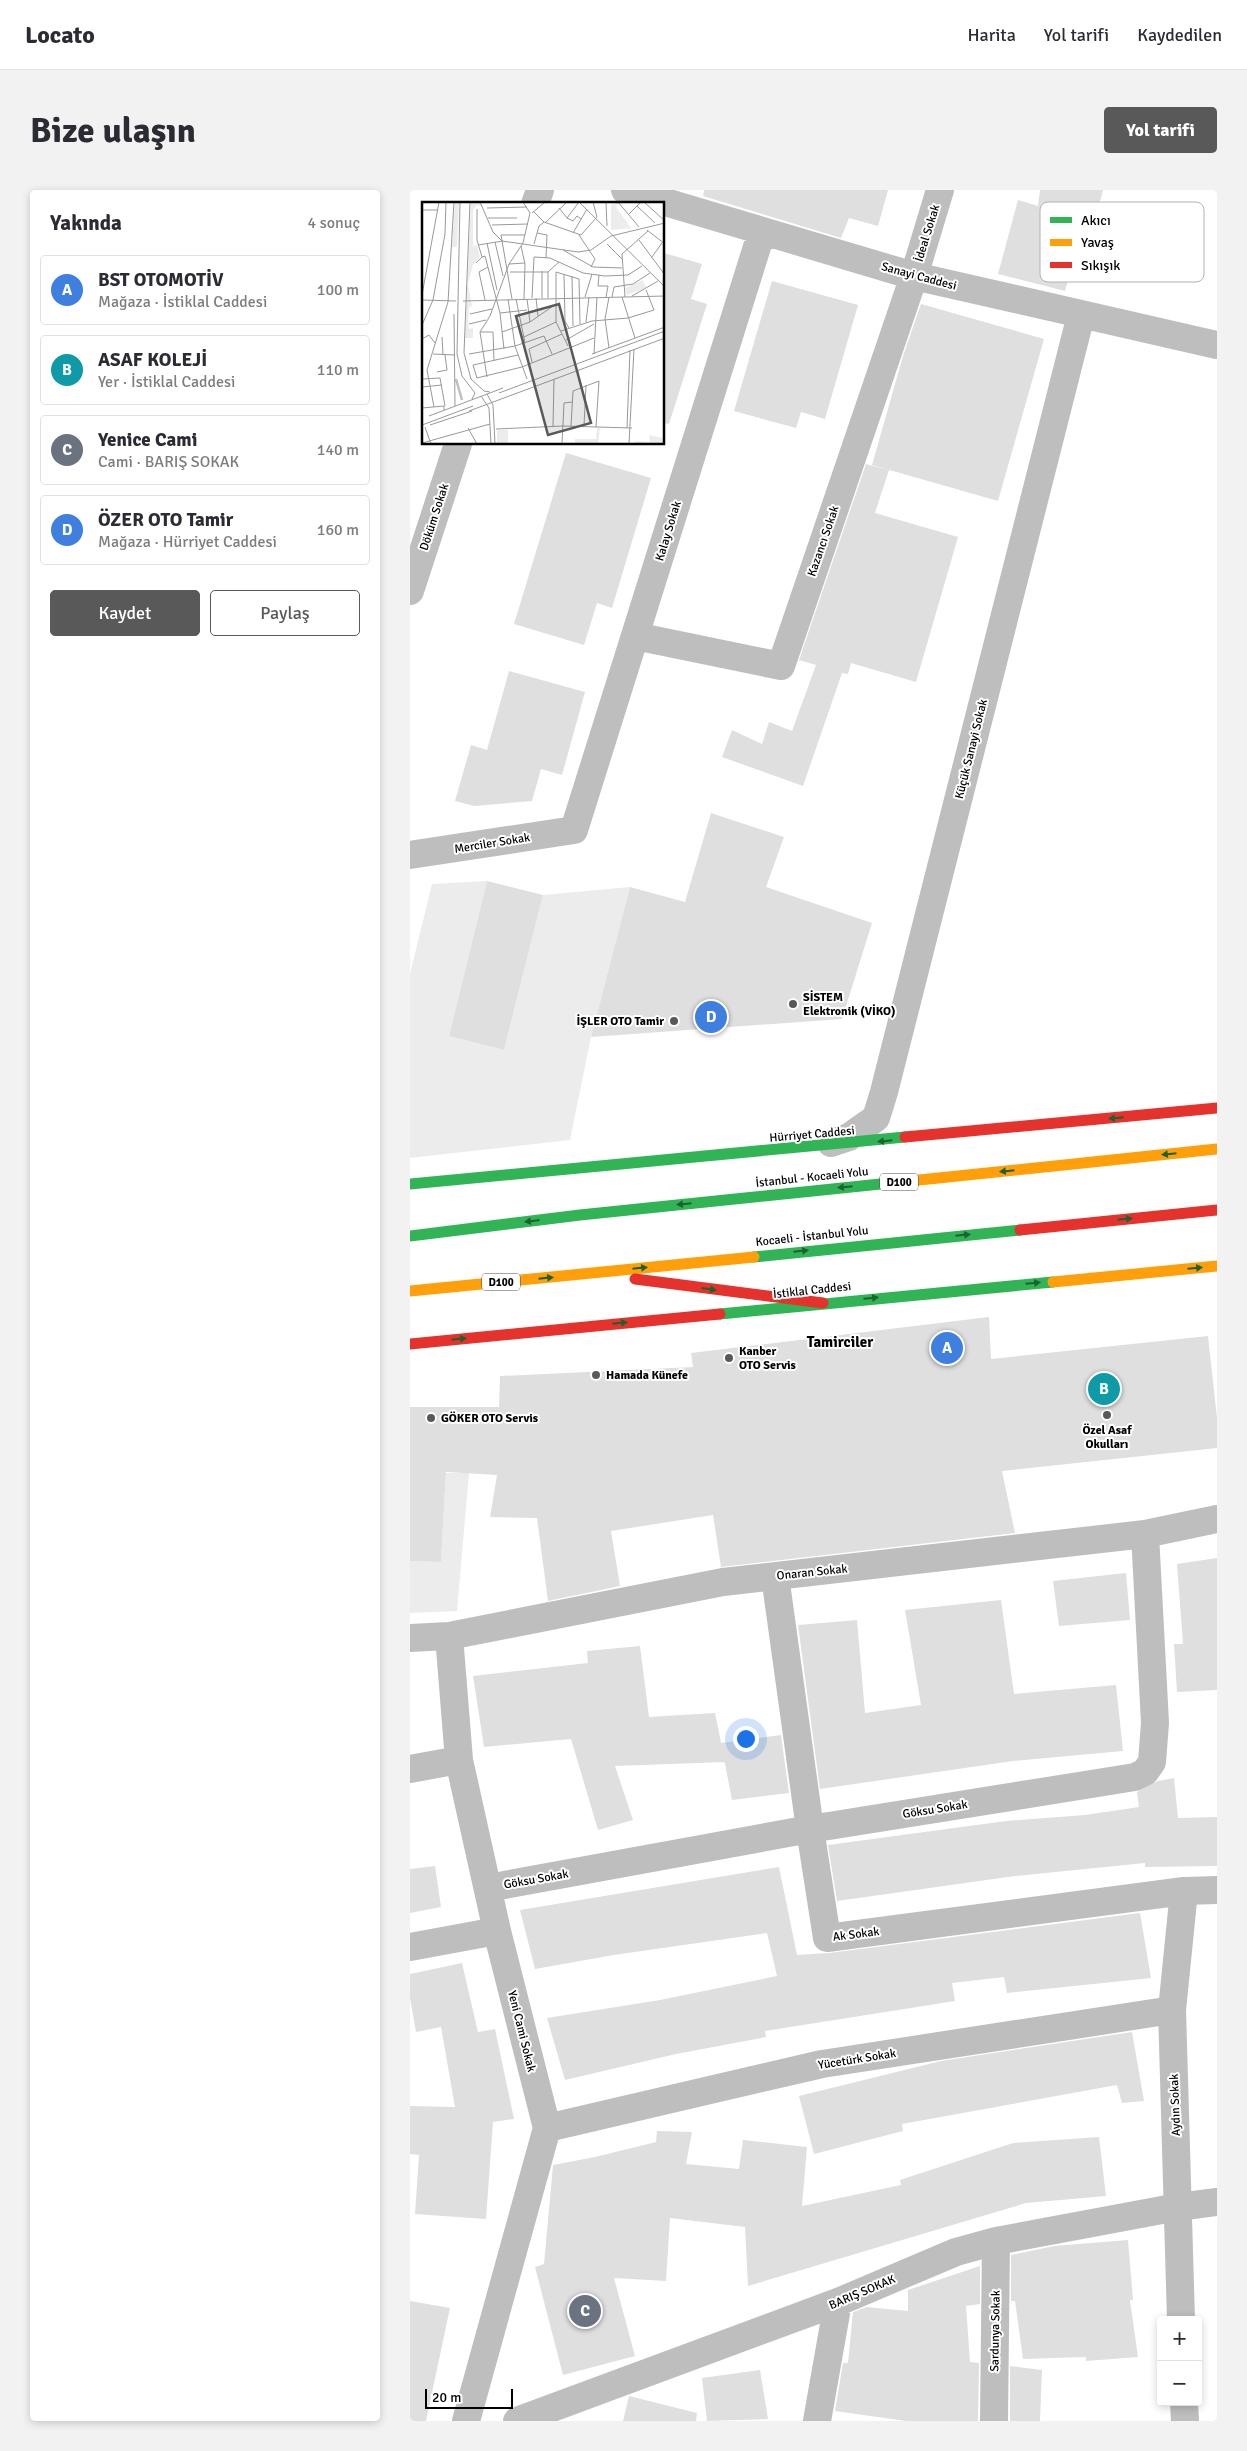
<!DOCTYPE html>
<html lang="tr">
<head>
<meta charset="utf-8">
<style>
  :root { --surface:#fff; --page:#f2f2f3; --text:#2b2b33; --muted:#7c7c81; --line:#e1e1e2; --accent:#595959 }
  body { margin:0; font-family:Signika,sans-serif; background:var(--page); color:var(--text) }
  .controls { position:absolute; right:15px; bottom:15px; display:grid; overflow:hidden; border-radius:5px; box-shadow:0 2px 8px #0003 }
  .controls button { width:45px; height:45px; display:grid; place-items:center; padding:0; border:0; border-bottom:1px solid var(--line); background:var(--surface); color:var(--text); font:25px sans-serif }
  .scale { position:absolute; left:15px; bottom:12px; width:88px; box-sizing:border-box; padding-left:5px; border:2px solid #000; border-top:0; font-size:14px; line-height:18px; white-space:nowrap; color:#000; -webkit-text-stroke:4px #fff; paint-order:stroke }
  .you { position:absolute; left:335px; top:1548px; width:18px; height:18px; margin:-12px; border:4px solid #fff; border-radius:50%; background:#1a73e8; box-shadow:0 0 0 8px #1a73e833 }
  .badge { display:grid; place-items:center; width:32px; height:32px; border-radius:50%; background:var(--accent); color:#fff; font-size:16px; font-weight:700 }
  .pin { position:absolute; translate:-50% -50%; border:2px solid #fff; box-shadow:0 1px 5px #0006 }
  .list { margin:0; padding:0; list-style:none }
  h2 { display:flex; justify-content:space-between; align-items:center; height:65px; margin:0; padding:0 20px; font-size:21px }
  h2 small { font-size:16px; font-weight:400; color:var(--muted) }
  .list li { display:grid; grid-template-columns:32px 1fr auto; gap:15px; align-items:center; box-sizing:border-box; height:70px; margin:0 10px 10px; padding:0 10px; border:1px solid var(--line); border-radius:5px }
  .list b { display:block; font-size:19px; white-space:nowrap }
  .list p { margin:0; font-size:16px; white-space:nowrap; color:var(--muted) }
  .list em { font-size:16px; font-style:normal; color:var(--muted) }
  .actions { display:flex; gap:10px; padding:15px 20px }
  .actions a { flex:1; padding:11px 0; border:1px solid var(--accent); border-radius:5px; text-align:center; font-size:18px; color:var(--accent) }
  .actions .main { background:var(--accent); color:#fff }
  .map { position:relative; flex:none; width:807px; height:2231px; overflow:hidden; border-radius:5px }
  header { display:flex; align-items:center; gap:30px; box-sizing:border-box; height:70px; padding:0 25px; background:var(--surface); border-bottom:1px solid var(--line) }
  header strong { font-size:24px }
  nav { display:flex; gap:28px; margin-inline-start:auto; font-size:18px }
  .intro { display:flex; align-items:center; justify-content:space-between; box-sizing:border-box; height:120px; padding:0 30px }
  h1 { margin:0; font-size:35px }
  .button { padding:12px 22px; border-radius:5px; background:var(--accent); color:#fff; font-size:18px; font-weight:700 }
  main { display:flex; gap:30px; padding:0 30px }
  aside { flex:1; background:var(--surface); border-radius:5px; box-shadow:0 2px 8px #0003 }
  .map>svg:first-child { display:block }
  .green { fill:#ececec }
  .building { fill:#dfdfdf }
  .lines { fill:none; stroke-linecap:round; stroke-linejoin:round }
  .street { stroke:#bebebe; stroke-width:28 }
  .fast { stroke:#30b455; stroke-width:11 }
  .slow { stroke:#ff9f0a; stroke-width:11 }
  .jam { stroke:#e5322d; stroke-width:11 }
  .oneway { fill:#1a632f }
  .poi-dot { fill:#595959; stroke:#fff; stroke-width:2 }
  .labels { text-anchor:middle; stroke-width:4; stroke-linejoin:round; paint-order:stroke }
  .shield { fill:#fff; stroke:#4c4c4c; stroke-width:1 }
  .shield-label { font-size:11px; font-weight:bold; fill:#000 }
  .street-label { font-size:12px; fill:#000; stroke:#fff }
  .poi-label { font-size:12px; font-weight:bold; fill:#000; stroke:#fff; text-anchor:start }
  .quarter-label { font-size:15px; font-weight:bold; fill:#000; stroke:#fff }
  .inset-river { fill:none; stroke:#bfbfbf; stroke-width:2.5 }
  .inset-road { fill:none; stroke:#999; stroke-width:1 }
  .view { fill:#595959; fill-opacity:0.15; stroke:#595959; stroke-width:2.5 }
  .inset-edge { fill:none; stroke:#000; stroke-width:2.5 }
  .key { fill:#fff; stroke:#b2b2b2; stroke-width:1 }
  .key-label { font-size:14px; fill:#000 }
</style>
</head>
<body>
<header>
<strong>Locato</strong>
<nav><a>Harita</a><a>Yol tarifi</a><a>Kaydedilen</a></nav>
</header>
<div class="intro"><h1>Bize ulaşın</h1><a class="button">Yol tarifi</a></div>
<main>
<aside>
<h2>Yakında<small>4 sonuç</small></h2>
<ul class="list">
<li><span class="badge" style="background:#3f7fe0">A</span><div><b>BST OTOMOTİV</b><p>Mağaza · İstiklal Caddesi</p></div><em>100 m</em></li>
<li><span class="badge" style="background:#0f9aa8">B</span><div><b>ASAF KOLEJİ</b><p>Yer · İstiklal Caddesi</p></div><em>110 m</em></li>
<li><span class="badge" style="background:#6b7280">C</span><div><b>Yenice Cami</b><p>Cami · BARIŞ SOKAK</p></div><em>140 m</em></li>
<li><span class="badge" style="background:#3f7fe0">D</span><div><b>ÖZER OTO Tamir</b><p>Mağaza · Hürriyet Caddesi</p></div><em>160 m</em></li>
</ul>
<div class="actions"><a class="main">Kaydet</a><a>Paylaş</a></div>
</aside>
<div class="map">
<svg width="807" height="2231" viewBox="0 0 807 2231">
  <rect width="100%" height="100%" fill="#fff"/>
  <!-- green -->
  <path class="green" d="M 77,691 L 39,846 L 94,860 L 133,705 L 220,697 L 181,847 L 160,950 L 0,968 L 0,784 L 22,694 Z
    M 36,1283 L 59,1283 L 47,1421 L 0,1423 L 0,1371 L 31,1372 Z"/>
  <!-- building -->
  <path class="building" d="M 294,0 L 478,0 L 468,36 L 439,28 L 431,48 L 293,6 Z
    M 630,0 L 693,0 L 685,31 L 675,28 L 655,101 L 588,84 L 608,10 L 628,16 Z
    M 254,63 L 292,74 L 281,109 L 297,114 L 259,234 L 254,233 Z
    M 362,91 L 448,115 L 415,229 L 391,222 L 386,238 L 324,221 Z
    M 511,114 L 634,149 L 588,311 L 462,275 L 493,166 Z
    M 156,263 L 241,288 L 202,418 L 187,413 L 174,455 L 104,434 Z
    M 456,274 L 479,280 L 465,323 L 548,347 L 506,492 L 441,473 L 438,484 L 432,483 L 393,596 L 312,567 L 322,540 L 352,554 L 359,532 L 382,541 L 406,475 L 389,470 Z
    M 99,481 L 175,502 L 152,585 L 131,579 L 122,611 L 64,616 L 45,611 L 61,555 L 77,560 Z
    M 301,623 L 374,647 L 356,697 L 462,733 L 432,829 L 181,847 L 220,697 L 275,712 Z
    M 77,691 L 133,705 L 94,860 L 39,846 Z
    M 579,1127 L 581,1169 L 798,1146 L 807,1228 L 807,1258 L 592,1281 L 605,1343 L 311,1377 L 303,1325 L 201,1341 L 210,1396 L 138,1411 L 127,1328 L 80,1327 L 87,1285 L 36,1282 L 31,1372 L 0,1371 L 0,1217 L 89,1217 L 90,1186 L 283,1177 L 281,1163 Z
    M 807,1368 L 807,1500 L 767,1502 L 764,1454 L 773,1454 L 767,1374 Z
    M 716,1383 L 720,1430 L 649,1436 L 643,1391 Z
    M 591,1410 L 604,1504 L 706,1495 L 713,1561 L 603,1571 L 410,1599 L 388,1435 L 447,1430 L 455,1523 L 511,1515 L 495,1420 Z
    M 230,1456 L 239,1527 L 305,1523 L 315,1572 L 205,1576 L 223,1630 L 188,1640 L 161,1549 L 74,1557 L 63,1486 L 178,1473 L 177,1461 Z
    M 371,1545 L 379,1603 L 322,1610 L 311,1553 Z
    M 764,1588 L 768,1628 L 807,1627 L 807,1676 L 735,1677 L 735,1673 L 605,1686 L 427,1711 L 418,1655 L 596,1631 L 675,1625 L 729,1617 L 727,1602 L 748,1591 Z
    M 25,1676 L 31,1717 L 0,1723 L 0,1679 Z
    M 369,1677 L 387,1765 L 419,1763 L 730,1723 L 741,1788 L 597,1803 L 594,1787 L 542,1793 L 545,1811 L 355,1841 L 356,1847 L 266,1864 L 155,1890 L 137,1828 L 250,1810 L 367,1786 L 357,1743 L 204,1765 L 125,1779 L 110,1720 Z
    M 52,1773 L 68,1842 L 85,1839 L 104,1929 L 83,1932 L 76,2029 L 5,2024 L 9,1965 L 0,1964 L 0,1916 L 45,1917 L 31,1837 L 6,1842 L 0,1808 L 0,1784 Z
    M 722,1842 L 734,1911 L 712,1913 L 707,1895 L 492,1934 L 493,1941 L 404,1964 L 389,1906 L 531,1871 Z
    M 247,1941 L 282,1942 L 276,1974 L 329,1979 L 333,1950 L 397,1957 L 392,2016 L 491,1995 L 490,1990 L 603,1953 L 689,1947 L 696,2006 L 616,2013 L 338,2096 L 335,2037 L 260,2028 L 256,2091 L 204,2088 L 225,2166 L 153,2185 L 125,2077 L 134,2074 L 143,1975 L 185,1967 L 246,1952 Z
    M 718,2050 L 723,2110 L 720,2110 L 728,2167 L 676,2171 L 676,2167 L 613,2169 L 605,2111 L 601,2111 L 601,2065 L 644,2056 Z
    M 570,2076 L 570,2114 L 556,2116 L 560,2172 L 569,2173 L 568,2231 L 496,2231 L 425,2221 L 433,2173 L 438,2173 L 443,2122 L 457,2117 L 498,2121 L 498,2100 Z
    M 0,2111 L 40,2118 L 16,2231 L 0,2231 Z
    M 600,2176 L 632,2180 L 630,2231 L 600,2231 Z
    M 350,2180 L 358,2229 L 297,2231 L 292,2188 Z
    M 219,2206 L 287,2223 L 286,2231 L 213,2231 Z"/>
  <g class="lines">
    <!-- street -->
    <path class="street" d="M 215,0 L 504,86 L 807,155
      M 125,14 L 130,0
      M 0,401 L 48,254
      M 225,446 L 371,476 L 504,86 L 530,0
      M 0,665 L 164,640 L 352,41
      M 421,953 L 439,947 L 466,928 L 474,902 L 671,125
      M 365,1386 L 400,1639 L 417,1748 L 774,1701 L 807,1700
      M 39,1446 L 49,1570 L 87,1741 L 137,1938 L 56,2231
      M 0,1448 L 39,1446 L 313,1392 L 735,1344 L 807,1329
      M 0,1579 L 49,1570
      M 78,1698 L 400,1639 L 725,1587 L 735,1582 L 742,1572 L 745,1533 L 735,1344
      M 0,1757 L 87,1741
      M 137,1938 L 412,1874 L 762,1820
      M 771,2130 L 762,1820 L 774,1701
      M 774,2212 L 775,2231
      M 107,2231 L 428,2112 L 546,2062 L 586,2051 L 768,2017 L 807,2012
      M 407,2231 L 428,2112
      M 584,2231 L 586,2051"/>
    <!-- fast -->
    <path class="fast" d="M 0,994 L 495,947
      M 0,1046 L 170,1025 L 490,992
      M 344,1067 L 610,1040
      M 310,1124 L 643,1092"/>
    <!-- slow -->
    <path class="slow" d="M 490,992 L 807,959
      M 643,1092 L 807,1076
      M 0,1101 L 344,1067"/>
    <!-- jam -->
    <path class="jam" d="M 495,947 L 807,918
      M 610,1040 L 807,1020
      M 225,1089 L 413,1113
      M 0,1154 L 310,1124"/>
  </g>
  <!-- one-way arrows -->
  <defs><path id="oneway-solid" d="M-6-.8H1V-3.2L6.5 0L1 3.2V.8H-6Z" transform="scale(1.25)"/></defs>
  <g class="oneway">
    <use href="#oneway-solid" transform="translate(706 928) rotate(174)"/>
    <use href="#oneway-solid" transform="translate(475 951) rotate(174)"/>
    <use href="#oneway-solid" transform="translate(759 964) rotate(174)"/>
    <use href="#oneway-solid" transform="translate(597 981) rotate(174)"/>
    <use href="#oneway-solid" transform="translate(435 997) rotate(174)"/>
    <use href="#oneway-solid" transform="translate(274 1014) rotate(174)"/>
    <use href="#oneway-solid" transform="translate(715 1029) rotate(-6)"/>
    <use href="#oneway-solid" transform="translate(122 1031) rotate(173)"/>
    <use href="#oneway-solid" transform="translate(553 1045) rotate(-6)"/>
    <use href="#oneway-solid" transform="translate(391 1061) rotate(-6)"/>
    <use href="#oneway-solid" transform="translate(230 1078) rotate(-6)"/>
    <use href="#oneway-solid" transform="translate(785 1078) rotate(-5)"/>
    <use href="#oneway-solid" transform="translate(136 1088) rotate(-6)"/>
    <use href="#oneway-solid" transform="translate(623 1093) rotate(-5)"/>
    <use href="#oneway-solid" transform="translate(299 1099) rotate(8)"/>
    <use href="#oneway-solid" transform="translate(461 1108) rotate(-5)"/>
    <use href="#oneway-solid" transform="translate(210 1133) rotate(-6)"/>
    <use href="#oneway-solid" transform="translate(49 1149) rotate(-6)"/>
  </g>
  <!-- markers -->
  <g class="poi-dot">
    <circle cx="383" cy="814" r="5"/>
    <circle cx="264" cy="831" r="5"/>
    <circle cx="319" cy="1168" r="5"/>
    <circle cx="186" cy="1185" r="5"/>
    <circle cx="697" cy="1225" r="5"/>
    <circle cx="21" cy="1228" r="5"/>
  </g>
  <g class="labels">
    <!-- shield labels -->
    <g class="shield">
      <rect x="470" y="983.5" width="38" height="17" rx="4"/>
      <rect x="72" y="1083.5" width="38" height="17" rx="4"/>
    </g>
    <g class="shield-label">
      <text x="489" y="996">D100</text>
      <text x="91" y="1096">D100</text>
    </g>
    <!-- street labels -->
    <g class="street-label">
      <text transform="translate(517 43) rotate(-73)" y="4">İdeal Sokak</text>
      <text transform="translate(509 86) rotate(15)" y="4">Sanayi Caddesi</text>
      <text transform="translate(24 327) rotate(-72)" y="4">Döküm Sokak</text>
      <text transform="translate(258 341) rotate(-73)" y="4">Kalay Sokak</text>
      <text transform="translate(413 351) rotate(-71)" y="4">Kazancı Sokak</text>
      <text transform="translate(561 559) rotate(-76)" y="4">Küçük Sanayi Sokak</text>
      <text transform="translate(82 653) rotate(-9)" y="4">Merciler Sokak</text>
      <text transform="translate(402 944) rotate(-5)" y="4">Hürriyet Caddesi</text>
      <text transform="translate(402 987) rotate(-6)" y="4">İstanbul - Kocaeli Yolu</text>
      <text transform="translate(402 1046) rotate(-6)" y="4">Kocaeli - İstanbul Yolu</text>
      <text transform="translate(402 1100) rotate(-6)" y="4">İstiklal Caddesi</text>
      <text transform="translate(402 1382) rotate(-6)" y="4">Onaran Sokak</text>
      <text transform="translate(525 1619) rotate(-9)" y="4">Göksu Sokak</text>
      <text transform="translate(126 1689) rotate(-10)" y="4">Göksu Sokak</text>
      <text transform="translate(446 1744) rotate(-7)" y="4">Ak Sokak</text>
      <text transform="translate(112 1841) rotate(76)" y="4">Yeni Cami Sokak</text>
      <text transform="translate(447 1869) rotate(-9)" y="4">Yücetürk Sokak</text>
      <text transform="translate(765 1915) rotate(-92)" y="4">Aydın Sokak</text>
      <text transform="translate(452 2102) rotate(-23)" y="4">BARIŞ SOKAK</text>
      <text transform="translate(585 2141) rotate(-89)" y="4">Sardunya Sokak</text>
    </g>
    <!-- poi labels -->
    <g class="poi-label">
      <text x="393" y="811">SİSTEM<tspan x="393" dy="14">Elektronik (VİKO)</tspan></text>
      <text x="254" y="835" text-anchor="end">İŞLER OTO Tamir</text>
      <text x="329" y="1165">Kanber<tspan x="329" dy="14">OTO Servis</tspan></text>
      <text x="196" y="1189">Hamada Künefe</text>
      <text x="31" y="1232">GÖKER OTO Servis</text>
      <text x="697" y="1244" text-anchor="middle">Özel Asaf<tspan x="697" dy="14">Okulları</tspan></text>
    </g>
    <!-- quarter labels -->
    <g class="quarter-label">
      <text x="430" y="1157">Tamirciler</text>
    </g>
  </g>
  <!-- overview -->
  <g transform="translate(12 12)">
    <rect width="242" height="242" fill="#fff"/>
    <path d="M 33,0 L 37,0 L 35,45 L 30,45 ZM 49,0 L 57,0 L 61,5 L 55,3 L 51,8 L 51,44 L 55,43 L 58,55 L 51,63 L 46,82 L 50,104 L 47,105 L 46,121 L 47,127 L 51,126 L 51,136 L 43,136 ZM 189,2 L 197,3 L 194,5 L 209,26 L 189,28 ZM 221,78 L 224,86 L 205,93 L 203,86 ZM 175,226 L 178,226 L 176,242 L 153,242 L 153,237 L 174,237 ZM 75,228 L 86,228 L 86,242 L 75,242 ZM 241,230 L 242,242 L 212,242 L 213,239 L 228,240 L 227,233 L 241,236 Z" fill="#ececec"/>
    <path class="inset-river" d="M 34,177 L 40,198"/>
    <path class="inset-road" d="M 38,0 L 35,152 L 40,174 L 53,191 L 50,197M 48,0 L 42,151 L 49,177 L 62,189 L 68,190M 58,0 L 71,30 L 80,39 L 156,50 L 169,48 L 189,34 L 243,21M 157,0 L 243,85M 180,0 L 198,1M 196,0 L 217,25M 222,0 L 243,19M 184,1 L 185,24M 215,4 L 233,21M 65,6 L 105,5M 137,6 L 145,16 L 151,19 L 155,14 L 159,17M 0,8 L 16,8M 112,10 L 122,20 L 159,33 L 175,15 L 171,0M 110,11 L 123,0M 207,12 L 219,0M 66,16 L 95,16M 145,16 L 157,0M 124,20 L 145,0M 70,23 L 106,22M 225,28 L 243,42M 115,31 L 125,33 L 124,56M 151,31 L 165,7M 157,33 L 173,57 L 169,65M 217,38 L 243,73M 73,40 L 81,74M 65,41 L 75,88M 112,42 L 117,24 L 122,20M 185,42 L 200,57M 56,43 L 81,39M 99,44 L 103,62 L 102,97M 141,48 L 171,65 L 200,66M 60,55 L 63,54 L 78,111 L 82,147M 230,55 L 240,41M 54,61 L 60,55 L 55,38 L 55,7M 87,62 L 103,61M 88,70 L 126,70 L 137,60M 126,70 L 126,96M 142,72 L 143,119 L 147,126M 177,73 L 176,84 L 186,84 L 184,95M 150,74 L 151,124M 0,93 L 17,0M 210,94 L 236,79M 163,95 L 170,72M 187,95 L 183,117 L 187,146M 190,95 L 192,85 L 211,82 L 228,71M 200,95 L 213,136M 203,95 L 200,52 L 226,29M 110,96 L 112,55 L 128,56 L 161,71 L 183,74 L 206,73 L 220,64M 114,96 L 116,114M 120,96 L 120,69M 86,97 L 93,144 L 105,177M 90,97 L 79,33 L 103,33M 94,97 L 103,141M 105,97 L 108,120M 0,98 L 34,99M 63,98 L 57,70 L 66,65M 41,99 L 243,94M 78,111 L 105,108M 32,112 L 33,204M 48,112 L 70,107M 164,120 L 167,95M 47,122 L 64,118M 0,123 L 11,98 L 23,32 L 24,0M 139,129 L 170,119 L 206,116 L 232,108 L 224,88M 58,130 L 71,130 L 72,159M 80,130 L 108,120 L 134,102M 20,135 L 21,153M 102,135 L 134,120M 0,137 L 7,133 L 13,141M 144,138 L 172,122M 146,144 L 134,120 L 134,70 L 157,77 L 158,122M 11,152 L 33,153M 47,152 L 93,144 L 122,134 L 130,152M 170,152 L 243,125M 172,152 L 175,95M 96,153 L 51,163 L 55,176 L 100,165 L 172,136M 110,160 L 107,147 L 140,132M 15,170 L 25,168 L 23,153M 65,175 L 58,130 L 68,114 L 87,62 L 101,41 L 108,11 L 101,0M 0,177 L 18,176 L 23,204M 0,185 L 20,183M 77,191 L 243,129M 65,192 L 71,203 L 73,242M 59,194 L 67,206 L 69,242M 12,205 L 5,168 L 26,100 L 32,0M 0,206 L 22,204 L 22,208M 47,209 L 243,136M 7,214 L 81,186M 0,223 L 51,204M 8,223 L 50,209M 131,224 L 132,177M 149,224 L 151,189 L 177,179 L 174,225M 162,224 L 164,183M 3,225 L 9,242M 46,226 L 55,242M 205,226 L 208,148M 74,227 L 141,224 L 210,226M 0,241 L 68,222M 140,242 L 142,201 L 150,200M 207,242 L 212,147"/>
    <path class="view" d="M 137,102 L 169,221 L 126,233 L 94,114 Z"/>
    <rect width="242" height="242" class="inset-edge"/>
  </g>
  <!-- legend -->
  <rect x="630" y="12" width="164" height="80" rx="8" class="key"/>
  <rect x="640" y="27" width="22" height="6" fill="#30b455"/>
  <rect x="640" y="49" width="22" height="7" fill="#ff9f0a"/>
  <rect x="640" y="72" width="22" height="6" fill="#e5322d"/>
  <g class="key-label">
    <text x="671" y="35">Akıcı</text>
    <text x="671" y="57">Yavaş</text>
    <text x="671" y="80">Sıkışık</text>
  </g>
</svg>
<div class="controls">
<button>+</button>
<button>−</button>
</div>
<div class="scale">20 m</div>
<div class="you"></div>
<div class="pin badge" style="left:537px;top:1158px;background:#3f7fe0">A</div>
<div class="pin badge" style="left:694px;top:1199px;background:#0f9aa8">B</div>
<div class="pin badge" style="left:175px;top:2121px;background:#6b7280">C</div>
<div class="pin badge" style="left:301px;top:827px;background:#3f7fe0">D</div>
</div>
</main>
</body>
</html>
